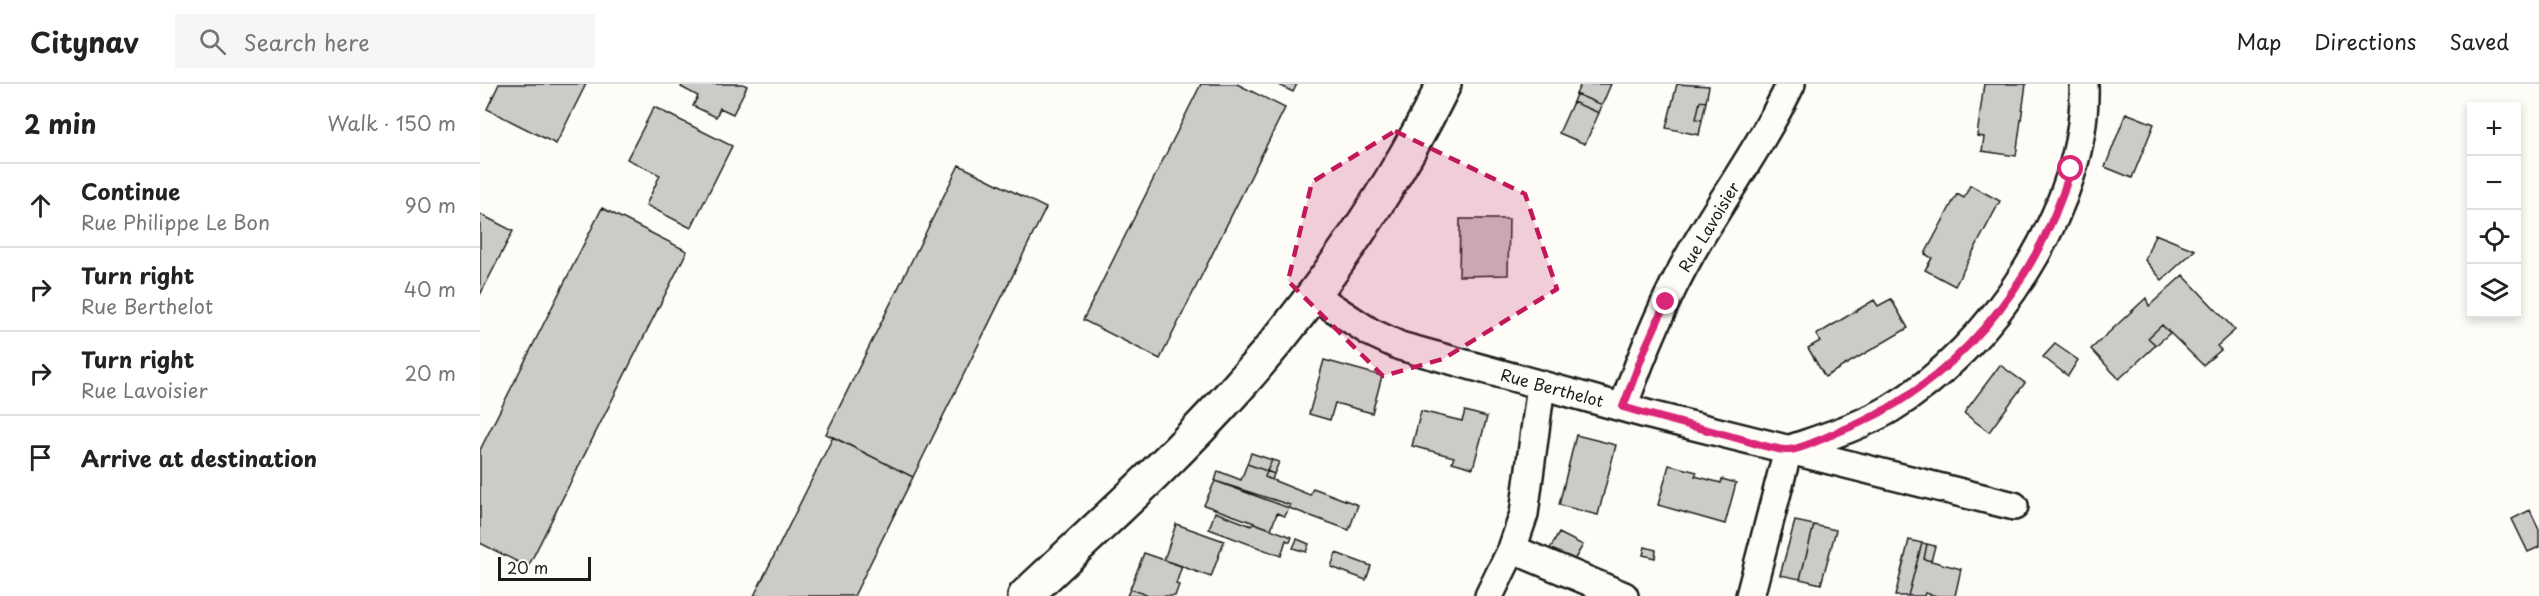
<!DOCTYPE html>
<html lang="en">
<head>
<meta charset="utf-8">
<style>
  :root { --surface:#fff; --page:#f6f6f6; --text:#222; --muted:#767676; --line:#e0e0e0 }
  body { margin:0; font-family:"Playpen Sans",sans-serif; background:var(--page); color:var(--text) }
  .controls { position:absolute; right:18px; top:18px; display:grid; overflow:hidden; border-radius:0px; box-shadow:0 3px 9px #0003 }
  .controls button { width:54px; height:54px; display:grid; place-items:center; padding:0; border:0; border-bottom:2px solid var(--line); background:var(--surface); color:var(--text); font:30px sans-serif }
  .scale { position:absolute; left:18px; bottom:15px; width:93px; box-sizing:border-box; padding-left:6px; border:3px solid #1c1c1c; border-top:0; font-size:16px; line-height:21px; white-space:nowrap; color:#1c1c1c; -webkit-text-stroke:4px #fdfcf7; paint-order:stroke }
  .stop { position:absolute; width:18px; height:18px; margin:-14px; border:4px solid #db2777; border-radius:50%; background:#fff }
  .stop.end { background:#db2777; border-color:#fff; box-shadow:0 2px 6px #0008 }
  .list { margin:0; padding:0; list-style:none }
  h2 { display:flex; justify-content:space-between; align-items:center; height:78px; margin:0; padding:0 24px; font-size:26px }
  h2 small { font-size:20px; font-weight:400; color:var(--muted) }
  .list li { display:grid; grid-template-columns:39px 1fr auto; gap:18px; align-items:center; box-sizing:border-box; height:84px; padding:0 24px; border-top:2px solid var(--line) }
  .list b { display:block; font-size:22px; white-space:nowrap }
  .list p { margin:0; font-size:20px; white-space:nowrap; color:var(--muted) }
  .list em { font-size:20px; font-style:normal; color:var(--muted) }
  .icon { flex:none; width:33px; height:33px; fill:none; stroke:currentColor; stroke-width:2; stroke-linecap:round; stroke-linejoin:round }
  .map { position:relative; flex:none; width:2059px; height:512px; overflow:hidden }
  header { display:flex; align-items:center; gap:36px; box-sizing:border-box; height:84px; padding:0 30px; background:var(--surface); border-bottom:2px solid var(--line) }
  header strong { font-size:28px }
  nav { display:flex; gap:33px; margin-inline-start:auto; font-size:21px }
  .search { width:420px; height:54px; background:var(--page); display:flex; align-items:center; gap:15px; box-sizing:border-box; padding:0 21px; border-radius:0px; color:var(--muted); font-size:22px }
  main { display:flex }
  aside { flex:1; background:var(--surface) }
  .map>svg:first-child { display:block }
  .building { fill:#cccbc8; stroke:#1c1c1c; stroke-width:1.5 }
  .lines { fill:none; stroke-linecap:round; stroke-linejoin:round }
  .street-casing { stroke:#1c1c1c; stroke-width:32 }
  .secondary-casing { stroke:#1c1c1c; stroke-width:38 }
  .street { stroke:#fdfcf7; stroke-width:27 }
  .secondary { stroke:#fdfcf7; stroke-width:33 }
  .route { stroke:#db2777; stroke-width:8 }
  .marked { fill:#c2185b; fill-opacity:0.2; stroke:#c2185b; stroke-width:4.5; stroke-dasharray:12 8; stroke-linejoin:round }
  .labels { text-anchor:middle; stroke-width:4.5; stroke-linejoin:round; paint-order:stroke }
  .street-label { font-size:16px; fill:#1c1c1c; stroke:#fdfcf7 }
</style>
</head>
<body>
<header>
<strong>Citynav</strong>
<div class="search"><svg class="icon" aria-label="search" viewBox="0 0 24 24"><circle cx="10" cy="10" r="6"/><path d="M15 15l6 6"/></svg>Search here</div>
<nav><a>Map</a><a>Directions</a><a>Saved</a></nav>
</header>
<main>
<aside>
<h2>2 min<small>Walk · 150 m</small></h2>
<ul class="list">
<li><svg class="icon" aria-label="ahead" viewBox="0 0 24 24"><path d="M12 20V5M6 11l6-6 6 6"/></svg><div><b>Continue</b><p>Rue Philippe Le Bon</p></div><em>90 m</em></li>
<li><svg class="icon" aria-label="right" viewBox="0 0 24 24"><path d="M7 20v-9h11M14 6l5 5-5 5"/></svg><div><b>Turn right</b><p>Rue Berthelot</p></div><em>40 m</em></li>
<li><svg class="icon" aria-label="right" viewBox="0 0 24 24"><path d="M7 20v-9h11M14 6l5 5-5 5"/></svg><div><b>Turn right</b><p>Rue Lavoisier</p></div><em>20 m</em></li>
<li><svg class="icon" aria-label="arrive" viewBox="0 0 24 24"><path d="M6 21V4h12l-3 4 3 4H6"/></svg><div><b>Arrive at destination</b></div></li>
</ul>
</aside>
<div class="map">
<svg width="2059" height="512" viewBox="0 0 2059 512">
  <rect width="100%" height="100%" fill="#fdfcf7"/>
  <filter id="ink" filterUnits="userSpaceOnUse"><feTurbulence type="fractalNoise" baseFrequency=".0167" numOctaves="2"/><feDisplacementMap in="SourceGraphic" scale="12" xChannelSelector="R" yChannelSelector="G"/><feConvolveMatrix kernelMatrix="1 2 1 2 8 2 1 2 1" color-interpolation-filters="sRGB"/></filter>
  <g filter="url(#ink)">
    <!-- building -->
    <path class="building" d="M 19,0 L 106,0 L 76,60 L 7,25 Z
      M 203,0 L 263,0 L 267,2 L 253,30 L 240,24 L 236,33 L 213,22 L 218,12 L 201,3 Z
      M 721,0 L 757,0 L 805,24 L 680,275 L 603,236 Z
      M 797,0 L 817,0 L 813,8 Z
      M 1101,0 L 1131,0 L 1122,21 L 1096,10 Z
      M 1197,0 L 1229,2 L 1226,18 L 1220,17 L 1216,35 L 1222,36 L 1219,51 L 1186,44 Z
      M 1504,0 L 1546,0 L 1536,72 L 1502,67 L 1504,53 L 1497,52 Z
      M 1096,10 L 1122,21 L 1119,29 L 1093,18 Z
      M 1220,17 L 1226,18 L 1222,36 L 1216,35 Z
      M 1093,18 L 1119,29 L 1105,60 L 1079,49 Z
      M 174,23 L 252,62 L 211,144 L 166,121 L 180,91 L 147,75 Z
      M 1646,29 L 1674,40 L 1652,94 L 1625,83 Z
      M 479,81 L 566,124 L 433,393 L 346,350 Z
      M 1490,101 L 1520,117 L 1475,202 L 1445,186 L 1452,174 L 1445,170 L 1477,110 L 1484,114 Z
      M 122,124 L 207,167 L 48,483 L 0,459 L 0,366 Z
      M 0,130 L 33,147 L 0,211 Z
      M 980,135 L 1029,135 L 1028,191 L 979,192 Z
      M 1675,150 L 1715,166 L 1682,196 L 1665,176 Z
      M 1703,191 L 1755,246 L 1737,262 L 1741,266 L 1723,281 L 1682,241 L 1668,254 L 1676,261 L 1639,295 L 1611,265 L 1666,214 L 1669,222 Z
      M 1411,215 L 1428,244 L 1345,293 L 1328,264 L 1340,257 L 1336,251 L 1394,216 L 1398,222 Z
      M 1682,241 L 1690,249 L 1676,261 L 1668,254 Z
      M 1575,260 L 1598,276 L 1588,292 L 1563,273 Z
      M 844,276 L 902,292 L 892,329 L 855,319 L 850,336 L 829,330 Z
      M 1520,281 L 1545,299 L 1509,348 L 1484,329 Z
      M 941,327 L 982,337 L 985,327 L 1007,333 L 993,384 L 972,378 L 974,373 L 932,362 Z
      M 1096,351 L 1136,361 L 1118,431 L 1079,421 Z
      M 353,353 L 433,393 L 374,512 L 274,512 Z
      M 771,369 L 792,376 L 787,387 L 767,380 Z
      M 792,376 L 799,378 L 794,390 L 787,387 Z
      M 767,380 L 787,387 L 785,393 L 830,411 L 833,404 L 878,421 L 869,446 L 809,424 L 810,421 L 735,397 L 738,387 L 761,396 Z
      M 1189,381 L 1217,388 L 1215,392 L 1241,399 L 1242,395 L 1256,399 L 1245,440 L 1178,421 Z
      M 787,387 L 794,390 L 792,396 L 785,393 Z
      M 735,397 L 809,424 L 805,432 L 797,429 L 791,445 L 724,421 Z
      M 2050,426 L 2059,446 L 2059,463 L 2048,468 L 2032,435 Z
      M 735,428 L 772,442 L 774,439 L 812,453 L 810,458 L 806,456 L 801,472 L 729,445 Z
      M 1315,437 L 1334,441 L 1320,495 L 1300,491 Z
      M 696,440 L 744,457 L 731,493 L 684,476 Z
      M 1334,441 L 1356,446 L 1341,500 L 1320,495 Z
      M 1079,449 L 1103,461 L 1093,478 L 1069,467 Z
      M 817,455 L 829,460 L 826,468 L 813,464 Z
      M 1429,456 L 1442,459 L 1428,512 L 1415,512 Z
      M 1442,459 L 1447,460 L 1444,475 L 1481,485 L 1475,512 L 1457,512 L 1445,509 L 1444,512 L 1428,512 Z
      M 1447,460 L 1455,462 L 1451,477 L 1444,475 Z
      M 1165,463 L 1176,466 L 1175,474 L 1163,471 Z
      M 664,469 L 702,482 L 696,500 L 699,501 L 695,512 L 669,512 L 650,505 Z
      M 856,469 L 891,482 L 886,496 L 851,483 Z
      M 650,505 L 669,512 L 647,512 Z"/>
    <g class="lines">
      <!-- street casing -->
      <g class="street-casing">
        <path id="street" d="M 832,210 L 890,248 L 920,262 L 1170,331 L 1534,422
          M 1143,323 C 1162,270 1183,218 1211,169 C 1244,112 1282,60 1311,0
          M 1032,465 L 1144,512
          M 1009,512 L 1032,465 L 1044,430 L 1061,301
          M 1270,512 L 1308,366 C 1342,354 1379,343 1410,325 C 1512,264 1608,122 1604,0"/>
      </g>
      <!-- secondary casing -->
      <g class="secondary-casing">
        <path id="secondary" d="M 545,512 C 617,444 691,378 757,304 C 838,213 910,109 964,0"/>
      </g>
      <!-- street -->
      <use href="#street" class="street"/>
      <!-- secondary -->
      <use href="#secondary" class="secondary"/>
    </g>
  </g>
  <g class="lines" filter="url(#ink)">
    <!-- route -->
    <path class="route" d="M 1186,218 L 1164,267 L 1143,323 C 1180,334 1217,343 1253,353 C 1270,357 1289,365 1306,366 C 1318,367 1346,353 1358,348 C 1472,305 1557,200 1591,85"/>
  </g>
  <!-- marked area -->
  <path class="marked" d="M 915,47 L 1045,110 L 1077,205 L 963,275 L 903,292 L 808,197 L 832,98 Z"/>
  <g class="labels">
    <!-- street labels -->
    <g class="street-label">
      <text transform="translate(1229 143) rotate(-59)" y="6">Rue Lavoisier</text>
      <text transform="translate(1072 304) rotate(15)" y="6">Rue Berthelot</text>
    </g>
  </g>
</svg>
<div class="controls">
<button>+</button>
<button>−</button>
<button><svg class="icon" aria-label="locate" viewBox="0 0 24 24"><circle cx="12" cy="12" r="6"/><path d="M12 2v4M12 18v4M2 12h4M18 12h4"/></svg></button>
<button><svg class="icon" aria-label="layers" viewBox="0 0 24 24"><path d="M12 4l9 5-9 5-9-5zM3 14l9 5 9-5"/></svg></button>
</div>
<div class="scale">20 m</div>
<div class="stop" style="left:1591px;top:85px"></div>
<div class="stop end" style="left:1186px;top:218px"></div>
</div>
</main>
</body>
</html>
